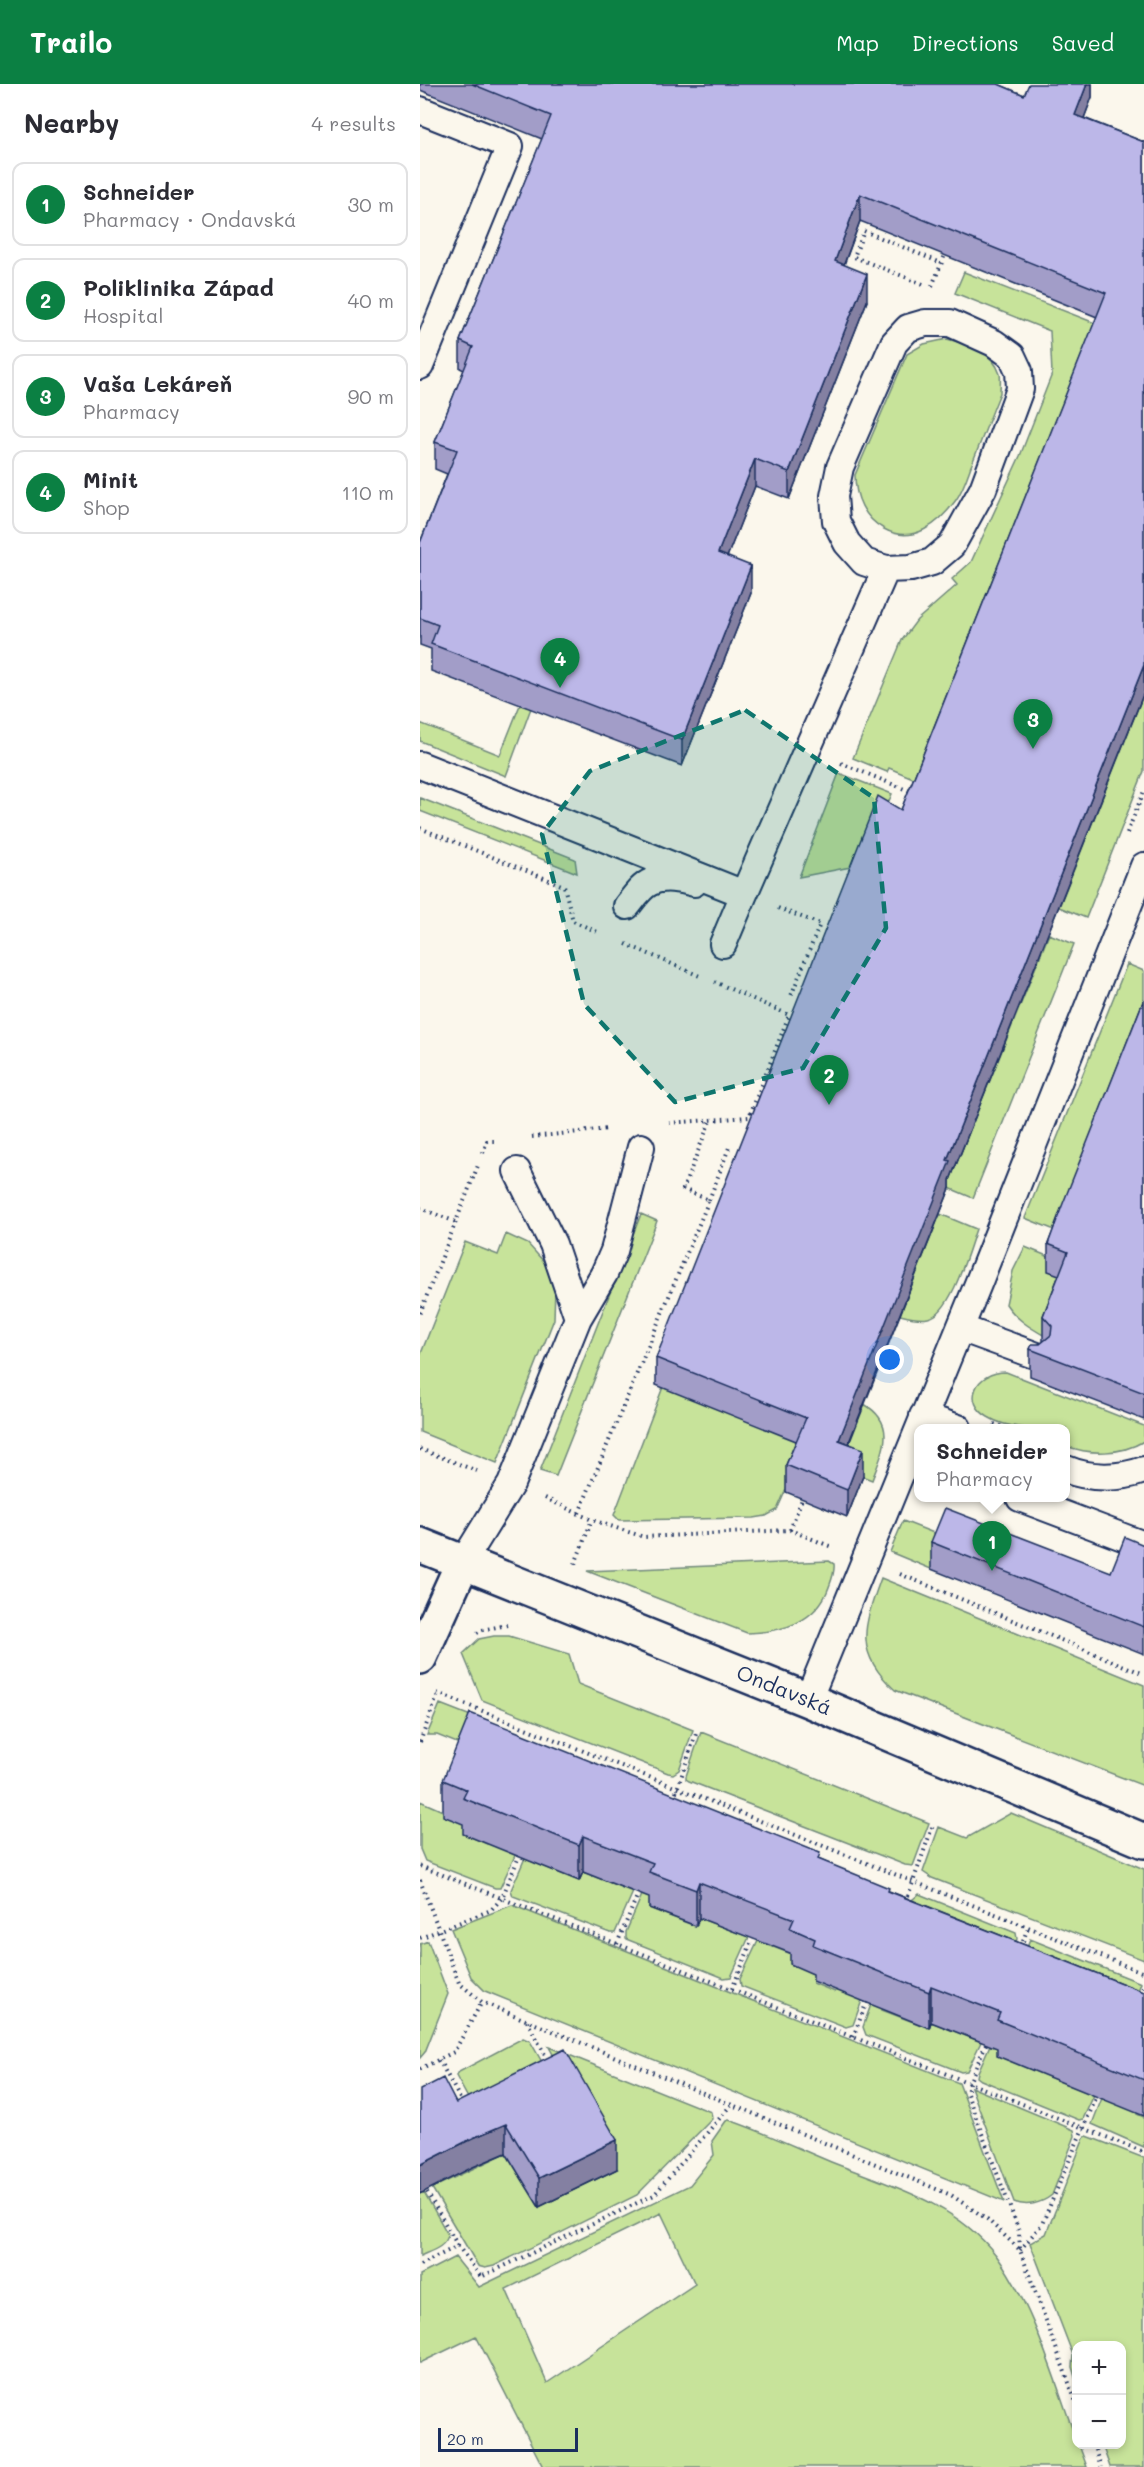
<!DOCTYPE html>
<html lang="en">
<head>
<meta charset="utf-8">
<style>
  :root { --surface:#fff; --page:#f2f2f3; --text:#2b2b33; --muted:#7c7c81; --line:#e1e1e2; --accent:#0b8043 }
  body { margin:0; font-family:Mali,sans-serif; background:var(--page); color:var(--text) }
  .controls { position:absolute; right:18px; bottom:18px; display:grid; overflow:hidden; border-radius:12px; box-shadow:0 3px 9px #0003 }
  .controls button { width:54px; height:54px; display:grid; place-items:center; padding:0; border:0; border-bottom:2px solid var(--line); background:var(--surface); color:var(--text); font:30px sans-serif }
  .scale { position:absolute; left:18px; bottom:15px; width:140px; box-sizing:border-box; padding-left:6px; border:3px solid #1b2f5e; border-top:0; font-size:16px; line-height:21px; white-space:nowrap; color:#1b2f5e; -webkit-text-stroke:4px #fbf7ec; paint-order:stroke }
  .you { position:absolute; left:470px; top:1276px; width:21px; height:21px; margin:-15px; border:4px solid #fff; border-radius:50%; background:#1a73e8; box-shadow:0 0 0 9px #1a73e833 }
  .badge { display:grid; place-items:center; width:39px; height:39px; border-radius:50%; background:var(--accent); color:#fff; font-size:20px; font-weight:700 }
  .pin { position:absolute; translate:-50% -50px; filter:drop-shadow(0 2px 3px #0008) }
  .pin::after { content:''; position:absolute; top:32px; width:21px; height:18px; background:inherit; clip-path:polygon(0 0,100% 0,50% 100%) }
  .popup { position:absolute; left:494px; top:1340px; width:156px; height:78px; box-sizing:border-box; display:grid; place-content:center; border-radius:12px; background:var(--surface); filter:drop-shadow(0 2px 4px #0005); font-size:20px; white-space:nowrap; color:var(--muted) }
  .popup b { font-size:22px; color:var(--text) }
  .popup::after { content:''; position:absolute; left:50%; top:100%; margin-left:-12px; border:12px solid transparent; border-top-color:var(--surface) }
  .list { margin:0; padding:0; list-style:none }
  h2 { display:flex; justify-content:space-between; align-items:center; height:78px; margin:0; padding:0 24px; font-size:26px }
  h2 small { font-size:20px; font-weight:400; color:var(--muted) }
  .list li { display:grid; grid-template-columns:39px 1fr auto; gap:18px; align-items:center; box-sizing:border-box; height:84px; margin:0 12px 12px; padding:0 12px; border:2px solid var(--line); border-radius:12px }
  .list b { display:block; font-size:22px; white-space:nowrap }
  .list p { margin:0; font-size:20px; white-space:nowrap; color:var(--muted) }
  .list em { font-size:20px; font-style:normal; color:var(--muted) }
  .map { position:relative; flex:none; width:724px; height:2383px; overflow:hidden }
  header { display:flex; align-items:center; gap:36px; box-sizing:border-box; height:84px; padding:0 30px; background:var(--accent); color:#fff }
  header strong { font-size:28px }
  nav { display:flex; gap:33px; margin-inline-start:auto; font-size:21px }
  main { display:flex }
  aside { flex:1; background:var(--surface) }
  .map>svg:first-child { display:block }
  .green { fill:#c7e39a; stroke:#71897c; stroke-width:1.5; fill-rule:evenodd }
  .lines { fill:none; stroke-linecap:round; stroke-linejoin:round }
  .lane-casing { stroke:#1b2f5e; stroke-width:30 }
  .street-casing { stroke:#1b2f5e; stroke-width:38 }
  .path { stroke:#1b2f5e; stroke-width:4; stroke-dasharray:1.5 4.5; stroke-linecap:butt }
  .lane { stroke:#fbf7ec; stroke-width:26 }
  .street { stroke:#fbf7ec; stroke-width:33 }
  .wall { fill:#a29dc8; stroke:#1b2f5e; stroke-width:1.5 }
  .shaded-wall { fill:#8480a2; stroke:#1b2f5e; stroke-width:1.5 }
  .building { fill:#bcb7e8; stroke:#1b2f5e; stroke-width:1.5 }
  .marked { fill:#0f766e; fill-opacity:0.2; stroke:#0f766e; stroke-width:4.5; stroke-dasharray:12 8; stroke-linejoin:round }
  .labels { text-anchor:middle; stroke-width:5; stroke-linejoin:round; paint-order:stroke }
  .street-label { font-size:21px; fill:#1b2f5e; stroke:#fbf7ec }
</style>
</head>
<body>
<header>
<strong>Trailo</strong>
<nav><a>Map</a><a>Directions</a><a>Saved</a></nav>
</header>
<main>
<aside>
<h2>Nearby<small>4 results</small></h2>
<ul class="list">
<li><span class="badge">1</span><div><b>Schneider</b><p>Pharmacy · Ondavská</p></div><em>30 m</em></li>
<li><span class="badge">2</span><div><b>Poliklinika Západ</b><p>Hospital</p></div><em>40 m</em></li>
<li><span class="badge">3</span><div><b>Vaša Lekáreň</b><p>Pharmacy</p></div><em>90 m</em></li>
<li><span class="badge">4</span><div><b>Minit</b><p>Shop</p></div><em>110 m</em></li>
</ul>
</aside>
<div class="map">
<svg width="724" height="2383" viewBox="0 0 724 2383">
  <rect width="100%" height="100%" fill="#fbf7ec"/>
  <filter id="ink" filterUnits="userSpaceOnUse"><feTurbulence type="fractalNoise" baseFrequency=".0167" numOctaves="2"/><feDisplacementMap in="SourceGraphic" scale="12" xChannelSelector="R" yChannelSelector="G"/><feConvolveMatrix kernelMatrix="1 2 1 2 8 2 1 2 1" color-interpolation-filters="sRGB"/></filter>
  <g filter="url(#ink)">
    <!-- green -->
    <path class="green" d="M 544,188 L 680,241 L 500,697 L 469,684 L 467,688 L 433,674 L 482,556 L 497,536 L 537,501 L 532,495 L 551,478 L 600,372 L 632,290 L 630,247 L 535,209 Z
      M 527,255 C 547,260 573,267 580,290 C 581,295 580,303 580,309 C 570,333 561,358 551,382 C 547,393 543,406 536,416 C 519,440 493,461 464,445 C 444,434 435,413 435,391 L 487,270 L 504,260 Z
      M 724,609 L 724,687 L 666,834 L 639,823 Z
      M 100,621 L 111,624 L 86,692 L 0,657 L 0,639 L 80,671 Z
      M 419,689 L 472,710 L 441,781 L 379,793 Z
      M 0,714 L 155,775 L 157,789 L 0,727 Z
      M 629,850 L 654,860 L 553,1114 L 527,1103 Z
      M 707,880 L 724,887 L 724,942 L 642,1149 L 605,1134 Z
      M 221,1130 L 237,1137 L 136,1392 L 120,1387 Z
      M 520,1130 L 556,1145 C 549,1165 531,1231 508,1234 C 499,1236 488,1233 480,1231 Z
      M 86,1150 L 108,1160 L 125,1179 L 135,1204 L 134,1235 L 77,1379 L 0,1348 L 0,1272 L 45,1158 L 78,1171 Z
      M 605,1163 L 632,1174 L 668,1203 L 625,1252 C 609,1243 596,1235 586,1220 L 593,1187 Z
      M 586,1288 L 724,1342 L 724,1357 C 701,1371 670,1371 646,1362 L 646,1344 C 619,1344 591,1347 568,1333 C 542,1318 555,1288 586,1288 Z
      M 243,1303 L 386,1360 L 357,1426 L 346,1432 L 334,1434 L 199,1436 L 194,1431 Z
      M 444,1320 C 478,1340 463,1367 452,1396 L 419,1383 Z
      M 483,1437 L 524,1453 L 511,1485 L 470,1468 Z
      M 409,1477 L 414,1480 C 415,1488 412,1495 409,1503 C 396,1539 362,1548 327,1549 L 167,1487 Z
      M 461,1494 L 724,1601 L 724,1702 L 475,1606 C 433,1568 444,1542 461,1494 Z
      M 74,1552 L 89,1552 L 149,1570 L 158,1600 L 273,1646 L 259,1686 L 253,1690 L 248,1689 L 62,1616 L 43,1570 L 59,1555 Z
      M 20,1620 L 128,1662 L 42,1661 L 17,1651 L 7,1651 Z
      M 281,1648 L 509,1739 L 493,1782 L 485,1781 L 269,1697 L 266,1695 L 266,1692 Z
      M 0,1717 L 25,1728 L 47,1742 L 44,1750 L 67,1760 L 71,1752 L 99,1763 L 80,1804 L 75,1804 L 5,1777 L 0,1765 Z
      M 591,1729 L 724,1785 L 724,1876 L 512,1794 L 503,1788 L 519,1743 L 547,1754 Z
      M 108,1767 L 113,1778 L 159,1797 L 163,1788 L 213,1808 L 195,1849 L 190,1849 L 93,1812 L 91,1806 Z
      M 499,1810 L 596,1849 L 597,1855 L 585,1890 L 480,1848 L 492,1816 Z
      M 222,1811 L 233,1815 L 229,1824 L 275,1842 L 279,1834 L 329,1853 L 311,1893 L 304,1894 L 206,1855 L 206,1848 Z
      M 92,1821 L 539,1999 L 584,2118 L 65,1907 L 51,1893 L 31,1845 Z
      M 610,1855 L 721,1899 L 706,1937 L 594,1894 Z
      M 8,1857 L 28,1910 L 5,1968 L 0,1974 L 0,1860 Z
      M 338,1857 L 374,1871 L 395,1891 L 393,1899 L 415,1908 L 418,1901 L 444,1911 L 433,1941 L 426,1943 L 321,1902 L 320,1895 Z
      M 453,1915 L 465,1919 L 462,1926 L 509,1944 L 511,1938 L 561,1958 L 547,1987 L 541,1988 L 446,1951 L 443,1943 Z
      M 103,1954 L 110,1957 L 134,1999 L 60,2036 L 36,1992 L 37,1989 Z
      M 570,1961 L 580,1965 L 578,1972 L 674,2011 L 663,2035 L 659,2036 L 561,1996 L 557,1993 L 558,1988 Z
      M 129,1963 L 291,2028 L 292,2035 L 217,2111 L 74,2182 L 65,2184 L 58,2182 L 12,2104 L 86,2069 L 119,2123 L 146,1994 Z
      M 551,2003 L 654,2046 L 655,2052 L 632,2111 C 621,2120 606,2123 594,2118 Z
      M 682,2014 L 720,2021 L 717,2030 L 724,2033 L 724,2063 L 672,2040 Z
      M 309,2036 C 344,2048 377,2064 411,2078 C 469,2101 536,2119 576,2171 C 614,2223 634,2295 656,2355 L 656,2360 L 659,2361 L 667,2383 L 123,2383 L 56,2252 L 0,2279 L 0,2191 L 35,2173 L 59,2203 L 270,2101 L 294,2071 L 292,2057 L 306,2037 ZM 241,2129 L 275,2200 L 127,2299 L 86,2205 Z
      M 667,2052 L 724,2074 L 724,2383 L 690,2383 L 682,2361 L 702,2360 L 702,2262 L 656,2262 L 656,2296 L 652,2283 L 653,2271 L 610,2159 L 626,2150 L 664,2054 Z
      M 4,2108 L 28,2151 C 26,2163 11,2167 0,2172 L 0,2111 Z"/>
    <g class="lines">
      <!-- lane casing -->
      <g class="lane-casing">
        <path id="lane" d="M 0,26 L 90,62 L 0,282
          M 0,681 L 324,810 L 303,860
          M 324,810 L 466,485 L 491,484 L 512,478 L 532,461 L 563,405 L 600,305 L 599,287 L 592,272 L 574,259 L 530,239 L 505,239 L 488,244 L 474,259 L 420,383 L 414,412 L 416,437 L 427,459 L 444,478 L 466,485
          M 207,822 C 213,815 221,802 231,798 C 242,792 262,795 274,799
          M 97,1087 L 133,1160 L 158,1234
          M 540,1244 L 617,1272
          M 503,1332 L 538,1344
          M 646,1385 C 669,1395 700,1395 724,1386
          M 600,1414 L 724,1461
          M 43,1478 L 91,1400 L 158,1234 L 184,1190 L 194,1167 L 221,1063
          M 388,1616 L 558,1200 L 724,782"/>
      </g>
      <!-- street casing -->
      <g class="street-casing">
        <g id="street">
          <path id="s1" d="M 0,1461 L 388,1616 L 724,1757"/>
          <path d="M 0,1573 L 43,1478"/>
        </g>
      </g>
      <!-- path -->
      <path class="path" d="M 503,200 L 434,173 L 444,147 L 521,179
        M 512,202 L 525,171
        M 421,679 L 489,707 L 489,709
        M 0,744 L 144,802 L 153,837 L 180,849
        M 707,749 L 724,707
        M 358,824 L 400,840 L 371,912
        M 206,860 L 282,893
        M 249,1039 L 329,1033 L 369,931 L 295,898
        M 112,1053 L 188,1045
        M 63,1069 L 67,1057 L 75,1057
        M 289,1116 L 310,1061
        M 0,1124 L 36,1138
        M 0,1229 L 59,1079
        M 574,1340 L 585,1344
        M 0,1365 L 57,1387
        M 125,1414 L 172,1436 L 224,1453 L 370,1446 L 412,1463
        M 159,1429 L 289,1116 L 263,1105 L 290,1037
        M 370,1446 L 382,1415
        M 155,1480 L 172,1436
        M 480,1490 L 724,1590
        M 57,1549 L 62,1546 L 87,1541
        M 17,1609 L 724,1889
        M 0,1658 L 18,1610
        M 254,1714 L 277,1647
        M 0,1782 L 724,2068
        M 0,1796 L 39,1899 L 62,1918 L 531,2111 L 567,2135 L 600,2166 L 656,2318
        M 486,1818 L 513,1741
        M 0,1854 L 71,1826 L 82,1814 L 100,1770
        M 197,1860 L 218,1810
        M 601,1863 L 608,1843
        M 312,1905 L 333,1855
        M 720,1910 L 724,1901
        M 107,1937 L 129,1978
        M 433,1953 L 448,1915
        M 566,1960 L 549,1999 L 547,2010 L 599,2147 L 600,2166
        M 19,1976 L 43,2020
        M 0,1985 L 34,1968 L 62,1918
        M 7,2108 L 38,2162
        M 600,2166 L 622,2140 L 677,2012
        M 0,2181 L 38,2162 L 61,2193 L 234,2111 L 311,2021
        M 673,2360 L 681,2383"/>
      <!-- lane -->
      <use href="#lane" class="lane"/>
      <!-- street -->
      <use href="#street" class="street"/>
    </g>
    <!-- wall -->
    <path class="wall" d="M 0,0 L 578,0 L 604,11 L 672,0 L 672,13 L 664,34 L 724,58 L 724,608 L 530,1096 L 530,1104 L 429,1360 L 443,1392 L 427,1433 L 366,1408 L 366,1381 L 376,1357 L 236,1301 L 236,1274 L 481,726 L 677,233 L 440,137 L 424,181 L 447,217 L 369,415 L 335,402 L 307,473 L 331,509 L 262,682 L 11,587 L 11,565 L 0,561 L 0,459 L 27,390 L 15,385 L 15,358 L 44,286 L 40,284 L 40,257 L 122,55 L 0,6 Z
      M 724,915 L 724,1336 L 610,1292 L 610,1265 L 623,1258 L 623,1232 L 639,1191 L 628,1187 L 628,1160 Z
      M 511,1458 L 691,1488 L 724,1461 L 724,1570 L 511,1485 Z
      M 23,1696 L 400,1776 L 469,1807 L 724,1908 L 724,2032 L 577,1972 L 577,1964 L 511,1938 L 509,1944 L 393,1897 L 393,1890 L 370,1880 L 370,1869 L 279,1834 L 276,1842 L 229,1824 L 229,1814 L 163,1788 L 159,1797 L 43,1750 L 43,1740 L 23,1732 Z
      M 36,2019 L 197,2085 L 119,2123 L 86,2069 L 53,2083 Z"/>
    <!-- shaded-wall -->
    <path class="shaded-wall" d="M 667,0 L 672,0 L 672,13 L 655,58 L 655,31 Z
      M 440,110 L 440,137 L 415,204 L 415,177 Z
      M 447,190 L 447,217 L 369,415 L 369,388 Z
      M 335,375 L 335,402 L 298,496 L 298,469 Z
      M 331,482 L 331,509 L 262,682 L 262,656 Z
      M 724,581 L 724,608 L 530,1096 L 530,1104 L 419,1383 L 419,1356 L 527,1076 Z
      M 443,1365 L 443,1392 L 427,1433 L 427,1406 Z
      M 163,1752 L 163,1788 L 159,1797 L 159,1761 Z
      M 279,1798 L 279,1834 L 276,1842 L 276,1806 Z
      M 511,1902 L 511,1938 L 509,1944 L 509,1908 Z
      M 86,2040 L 86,2069 L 53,2083 L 0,2110 L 0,2081 L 53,2054 Z
      M 197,2056 L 197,2085 L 119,2123 L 119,2094 Z"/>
    <!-- building -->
    <path class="building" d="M 52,0 L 578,0 L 604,11 L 609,0 L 667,0 L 655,31 L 724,58 L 724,581 L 527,1076 L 530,1077 L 419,1356 L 443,1365 L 427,1406 L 366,1381 L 386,1334 L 236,1274 L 458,712 L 481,726 L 686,209 L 440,110 L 415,177 L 447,190 L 369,388 L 335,375 L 298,469 L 331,482 L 262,656 L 11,560 L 18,541 L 0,534 L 0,459 L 37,366 L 15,358 L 53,263 L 40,257 L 131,32 Z
      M 724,915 L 724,1309 L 610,1265 L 612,1260 L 620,1260 L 631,1251 L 632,1242 L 623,1232 L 648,1168 L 628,1160 L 642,1122 Z
      M 525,1424 L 691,1488 L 705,1453 L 724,1461 L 724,1543 L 511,1458 Z
      M 50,1629 L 400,1769 L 398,1775 L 469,1804 L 468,1807 L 724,1908 L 724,1996 L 577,1936 L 580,1929 L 511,1902 L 509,1908 L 393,1861 L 395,1855 L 370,1844 L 374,1835 L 279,1798 L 276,1806 L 229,1788 L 233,1779 L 163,1752 L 159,1761 L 43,1714 L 47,1706 L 23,1696 Z
      M 145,1965 L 197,2056 L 119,2094 L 86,2040 L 53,2054 L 0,2081 L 0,2006 L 23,1994 L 36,2019 Z"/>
  </g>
  <!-- marked area -->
  <path class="marked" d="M 325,626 L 454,714 L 466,844 L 383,984 L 255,1018 L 164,920 L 122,750 L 170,687 Z"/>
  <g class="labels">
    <!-- street labels -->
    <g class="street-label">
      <text dy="7" stroke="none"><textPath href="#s1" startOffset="392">Ondavská</textPath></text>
    </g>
  </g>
</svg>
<div class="controls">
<button>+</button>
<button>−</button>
</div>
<div class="scale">20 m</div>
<div class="you"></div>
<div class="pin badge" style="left:572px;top:1487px">1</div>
<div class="popup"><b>Schneider</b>Pharmacy</div>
<div class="pin badge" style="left:409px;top:1021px">2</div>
<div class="pin badge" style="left:613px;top:665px">3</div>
<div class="pin badge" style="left:140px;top:604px">4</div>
</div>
</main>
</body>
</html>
